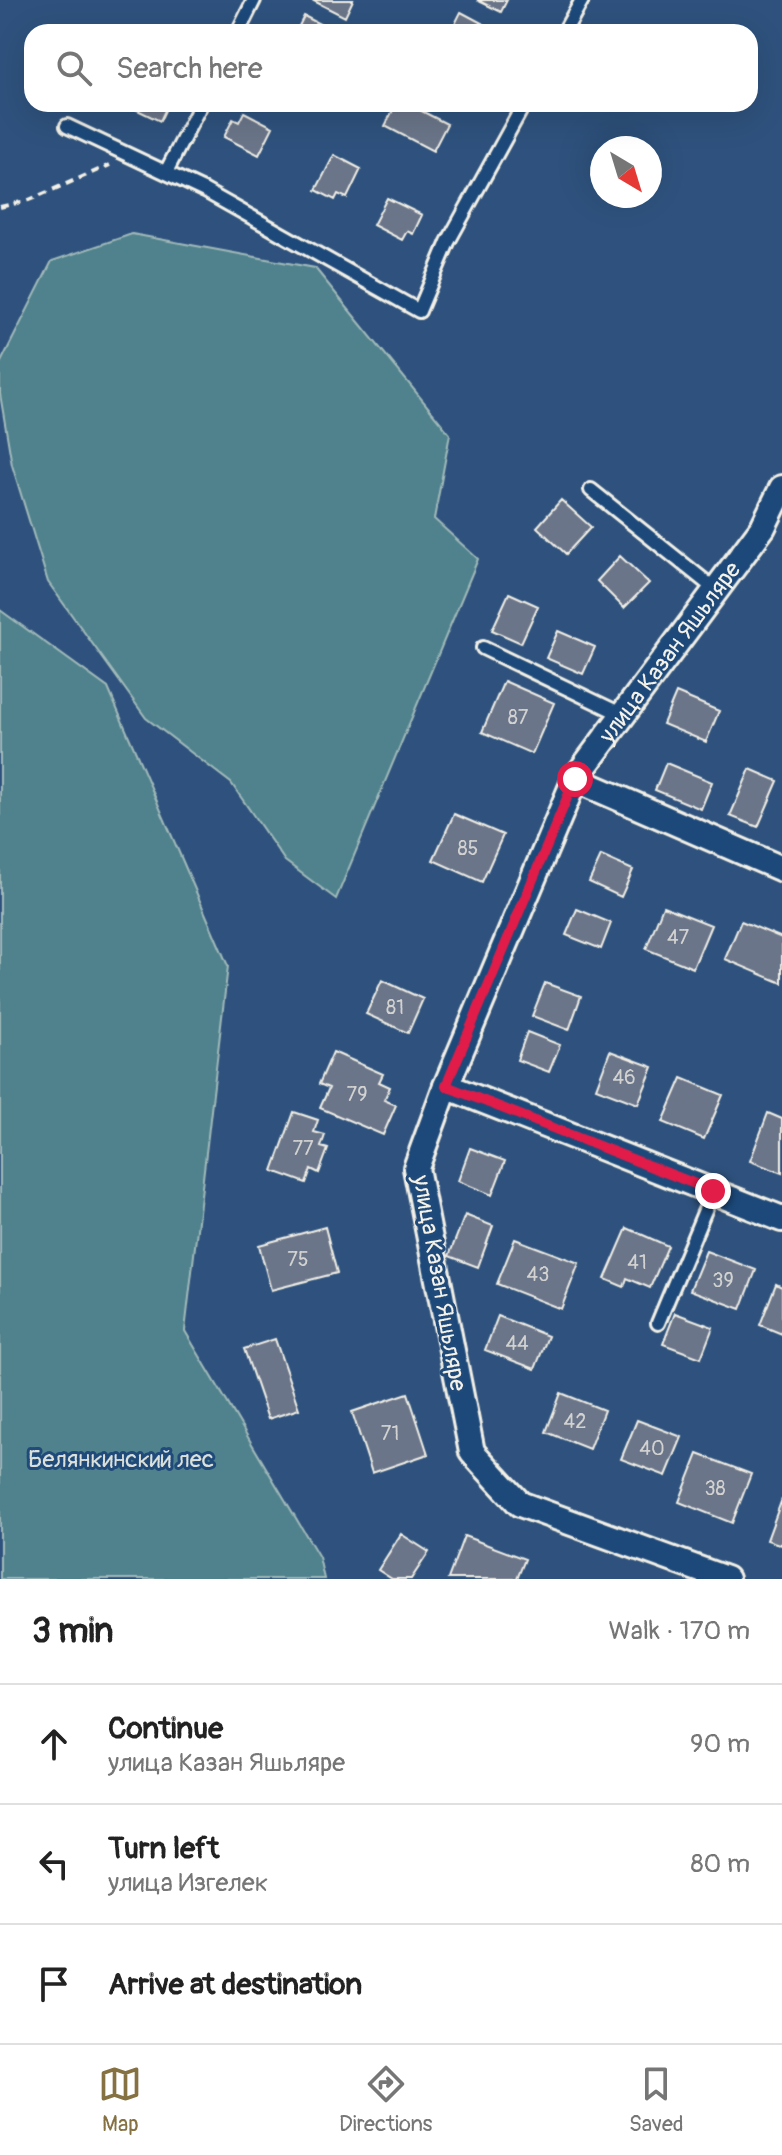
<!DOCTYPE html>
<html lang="en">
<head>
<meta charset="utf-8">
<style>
  :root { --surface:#fff; --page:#f6f6f6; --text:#222; --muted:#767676; --line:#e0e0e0; --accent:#857141 }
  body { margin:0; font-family:Pangolin,sans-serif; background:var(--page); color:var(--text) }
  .compass { position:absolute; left:590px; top:136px; width:72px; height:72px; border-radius:50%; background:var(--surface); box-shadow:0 8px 32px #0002; rotate:142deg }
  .stop { position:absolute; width:24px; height:24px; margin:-18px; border:6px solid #e11d48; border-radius:50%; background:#fff }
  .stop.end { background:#e11d48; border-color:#fff; box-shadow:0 2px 8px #0008 }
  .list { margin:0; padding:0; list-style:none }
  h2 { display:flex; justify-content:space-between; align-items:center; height:104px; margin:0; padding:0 32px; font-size:34px }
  h2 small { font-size:26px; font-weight:400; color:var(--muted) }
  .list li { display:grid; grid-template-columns:52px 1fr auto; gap:24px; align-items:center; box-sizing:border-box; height:120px; padding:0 32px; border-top:2px solid var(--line) }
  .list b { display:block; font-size:30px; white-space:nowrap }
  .list p { margin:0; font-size:26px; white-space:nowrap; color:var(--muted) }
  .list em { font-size:26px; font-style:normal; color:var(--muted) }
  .icon { flex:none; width:44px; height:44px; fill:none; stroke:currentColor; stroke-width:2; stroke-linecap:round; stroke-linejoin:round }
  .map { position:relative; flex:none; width:782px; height:1579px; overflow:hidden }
  .search { position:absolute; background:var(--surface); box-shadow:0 8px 32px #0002; left:24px; right:24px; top:24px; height:88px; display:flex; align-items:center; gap:20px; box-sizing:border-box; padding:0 28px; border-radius:24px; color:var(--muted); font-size:30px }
  .sheet { height:464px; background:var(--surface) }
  nav { display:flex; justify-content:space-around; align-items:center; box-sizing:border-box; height:112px; border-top:2px solid var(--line); background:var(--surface); font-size:22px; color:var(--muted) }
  nav a { display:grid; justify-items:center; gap:4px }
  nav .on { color:var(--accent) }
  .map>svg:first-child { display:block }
  .green { fill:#50828d; stroke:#a2baba; stroke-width:2 }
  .building { fill:#6a7489; stroke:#f4f1e8; stroke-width:2 }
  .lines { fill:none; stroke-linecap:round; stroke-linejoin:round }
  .service-casing { stroke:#f4f1e8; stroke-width:18 }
  .minor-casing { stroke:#f4f1e8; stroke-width:30 }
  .path { stroke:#f4f1e8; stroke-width:4; stroke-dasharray:8 6; stroke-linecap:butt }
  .service { stroke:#1f4a7a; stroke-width:12 }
  .minor { stroke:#1f4a7a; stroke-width:24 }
  .route { stroke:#e11d48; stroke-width:10 }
  .labels { text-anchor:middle; stroke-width:6; stroke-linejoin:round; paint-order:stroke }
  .number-label { font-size:20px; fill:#d2d2d0 }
  .street-label { font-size:24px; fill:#f4f1e8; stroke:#1f4a7a }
  .park-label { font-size:24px; fill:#dbe0da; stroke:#1f4a7a }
</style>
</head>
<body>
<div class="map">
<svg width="782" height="1579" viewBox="0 0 782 1579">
  <rect width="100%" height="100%" fill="#2e527d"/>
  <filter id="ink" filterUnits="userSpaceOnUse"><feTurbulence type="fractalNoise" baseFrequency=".0125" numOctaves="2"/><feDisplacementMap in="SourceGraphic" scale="16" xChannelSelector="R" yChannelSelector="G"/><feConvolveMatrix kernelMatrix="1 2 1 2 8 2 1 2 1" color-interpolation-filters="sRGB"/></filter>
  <g filter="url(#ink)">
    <!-- green -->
    <path class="green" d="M 132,234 L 315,268 L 450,434 L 434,519 L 478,559 L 336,899 L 285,861 L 231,783 L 146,718 L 48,582 L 12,465 L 0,394 L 0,364 L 52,261 Z
      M 0,610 L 108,688 L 228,966 L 185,1331 L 319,1557 L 324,1579 L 0,1579 Z"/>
    <!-- building -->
    <path class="building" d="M 312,0 L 353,0 L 345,17 Z
      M 477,0 L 507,0 L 501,12 Z
      M 461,12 L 493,29 L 492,32 L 451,32 Z
      M 304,16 L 335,32 L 296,32 Z
      M 125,104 L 168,104 L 160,121 Z
      M 396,104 L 408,104 L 447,124 L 433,151 L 385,126 Z
      M 244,112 L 273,127 L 259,155 L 224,137 L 233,119 L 239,122 Z
      M 334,155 L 361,169 L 347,198 L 338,194 L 335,200 L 316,190 Z
      M 387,198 L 422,215 L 413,234 L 407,231 L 402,240 L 373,225 Z
      M 561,500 L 591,527 L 566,554 L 537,527 Z
      M 620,556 L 649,583 L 624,608 L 597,581 Z
      M 509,593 L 538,606 L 521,643 L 492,630 Z
      M 558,631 L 595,647 L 583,674 L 546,658 Z
      M 504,681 L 554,703 L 532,754 L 482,732 Z
      M 676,693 L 719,711 L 706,742 L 663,724 Z
      M 666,763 L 712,782 L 701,809 L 655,790 Z
      M 750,769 L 778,781 L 758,827 L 730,816 Z
      M 454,814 L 503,835 L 482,882 L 433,860 Z
      M 601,856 L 633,870 L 621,897 L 589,882 Z
      M 663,906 L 711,925 L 693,968 L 646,949 Z
      M 577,909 L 611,923 L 601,949 L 566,935 Z
      M 741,921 L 782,938 L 782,983 L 725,959 Z
      M 382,980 L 423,999 L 408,1033 L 366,1014 Z
      M 545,983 L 581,996 L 569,1030 L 532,1016 Z
      M 527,1032 L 560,1045 L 549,1072 L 517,1060 Z
      M 610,1051 L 653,1067 L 638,1104 L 596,1088 Z
      M 333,1052 L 383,1074 L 379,1082 L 390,1087 L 384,1100 L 396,1105 L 383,1135 L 320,1108 L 329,1088 L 319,1084 Z
      M 682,1078 L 723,1095 L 704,1139 L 663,1122 Z
      M 294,1112 L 318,1120 L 314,1132 L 325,1135 L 321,1147 L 328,1149 L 319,1173 L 311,1169 L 306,1183 L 273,1171 Z
      M 768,1113 L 782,1119 L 782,1173 L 750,1161 Z
      M 470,1148 L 505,1161 L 492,1195 L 458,1181 Z
      M 465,1215 L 493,1226 L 478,1267 L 449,1256 Z
      M 325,1227 L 337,1273 L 271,1290 L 259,1245 Z
      M 627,1228 L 668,1246 L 650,1288 L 627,1278 L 624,1287 L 605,1279 Z
      M 515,1239 L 579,1263 L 561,1309 L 497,1284 Z
      M 706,1251 L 756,1270 L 741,1309 L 690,1290 Z
      M 776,1284 L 782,1287 L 782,1334 L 760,1325 Z
      M 675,1313 L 713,1327 L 701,1358 L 663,1344 Z
      M 498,1316 L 548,1336 L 535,1369 L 485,1350 Z
      M 275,1339 L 299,1409 L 268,1419 L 244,1349 Z
      M 408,1393 L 428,1454 L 372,1473 L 352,1412 Z
      M 561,1393 L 604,1410 L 589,1449 L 546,1432 Z
      M 637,1420 L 682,1437 L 666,1476 L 621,1459 Z
      M 698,1454 L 751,1474 L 732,1523 L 679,1502 Z
      M 782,1499 L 782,1545 L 767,1540 Z
      M 401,1534 L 429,1552 L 411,1579 L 392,1579 L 378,1570 Z
      M 464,1536 L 525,1559 L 517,1579 L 448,1579 Z"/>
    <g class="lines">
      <!-- service casing -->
      <g class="service-casing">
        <path id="service" d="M 238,32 L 254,0
          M 564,32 L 582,0
          M 67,126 L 205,191 L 419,311 L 448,242 L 524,104
          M 166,172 L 201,104
          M 591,490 L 716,590
          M 483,648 L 623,715
          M 658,1323 L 713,1191"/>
      </g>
      <!-- minor casing -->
      <g class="minor-casing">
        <g id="minor">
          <path d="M 575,779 L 782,869"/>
          <path d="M 446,1086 L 782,1219"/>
          <path id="s1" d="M 726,1579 L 520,1504 L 472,1452 L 416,1168 L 446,1086 L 575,779 L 763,527 L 782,488"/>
        </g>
      </g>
      <!-- path -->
      <path class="path" d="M 0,207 L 29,200 L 110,165"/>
      <!-- service -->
      <use href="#service" class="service"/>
      <!-- minor -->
      <use href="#minor" class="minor"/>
    </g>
  </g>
  <g class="lines" filter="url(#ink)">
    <!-- route -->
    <path class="route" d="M 575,779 L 446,1086 L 713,1191"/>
  </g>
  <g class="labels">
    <!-- number labels -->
    <g class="number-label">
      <text x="518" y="724">87</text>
      <text x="468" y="855">85</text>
      <text x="678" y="944">47</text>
      <text x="395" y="1014">81</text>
      <text x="624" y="1084">46</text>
      <text x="357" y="1101">79</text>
      <text x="303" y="1155">77</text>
      <text x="298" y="1266">75</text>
      <text x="637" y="1269">41</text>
      <text x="538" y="1281">43</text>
      <text x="723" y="1287">39</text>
      <text x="517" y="1350">44</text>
      <text x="575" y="1428">42</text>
      <text x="390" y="1440">71</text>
      <text x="652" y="1455">40</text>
      <text x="715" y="1495">38</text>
    </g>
    <!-- street labels -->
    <g class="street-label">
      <text dy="8" stroke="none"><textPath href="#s1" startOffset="1158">улица Казан Яшьляре</textPath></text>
      <text transform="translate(440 1283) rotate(80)" y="8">улица Казан Яшьляре</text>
    </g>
    <!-- park labels -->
    <g class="park-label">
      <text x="121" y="1467">Белянкинский лес</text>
    </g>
  </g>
</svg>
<svg class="compass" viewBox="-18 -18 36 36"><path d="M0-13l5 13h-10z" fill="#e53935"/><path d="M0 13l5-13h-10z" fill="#767676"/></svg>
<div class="stop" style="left:575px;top:779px"></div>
<div class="stop end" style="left:713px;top:1191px"></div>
<div class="search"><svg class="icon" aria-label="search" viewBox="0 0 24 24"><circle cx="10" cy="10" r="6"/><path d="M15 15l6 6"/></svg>Search here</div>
</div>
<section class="sheet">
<h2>3 min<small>Walk · 170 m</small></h2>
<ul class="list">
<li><svg class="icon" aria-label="ahead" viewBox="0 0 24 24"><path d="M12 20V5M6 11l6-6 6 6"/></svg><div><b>Continue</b><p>улица Казан Яшьляре</p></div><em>90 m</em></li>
<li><svg class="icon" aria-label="left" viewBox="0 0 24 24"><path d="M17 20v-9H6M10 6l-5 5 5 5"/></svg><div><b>Turn left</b><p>улица Изгелек</p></div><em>80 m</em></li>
<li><svg class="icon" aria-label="arrive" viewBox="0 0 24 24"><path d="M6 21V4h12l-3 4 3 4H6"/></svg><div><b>Arrive at destination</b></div></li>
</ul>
</section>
<nav>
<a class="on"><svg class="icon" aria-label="map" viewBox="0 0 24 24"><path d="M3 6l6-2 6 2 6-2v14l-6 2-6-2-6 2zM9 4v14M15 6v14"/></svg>Map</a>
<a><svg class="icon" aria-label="directions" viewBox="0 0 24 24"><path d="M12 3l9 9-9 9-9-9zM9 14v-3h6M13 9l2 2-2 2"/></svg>Directions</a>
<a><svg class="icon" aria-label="saved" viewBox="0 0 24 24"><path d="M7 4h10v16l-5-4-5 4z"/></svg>Saved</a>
</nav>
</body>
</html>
